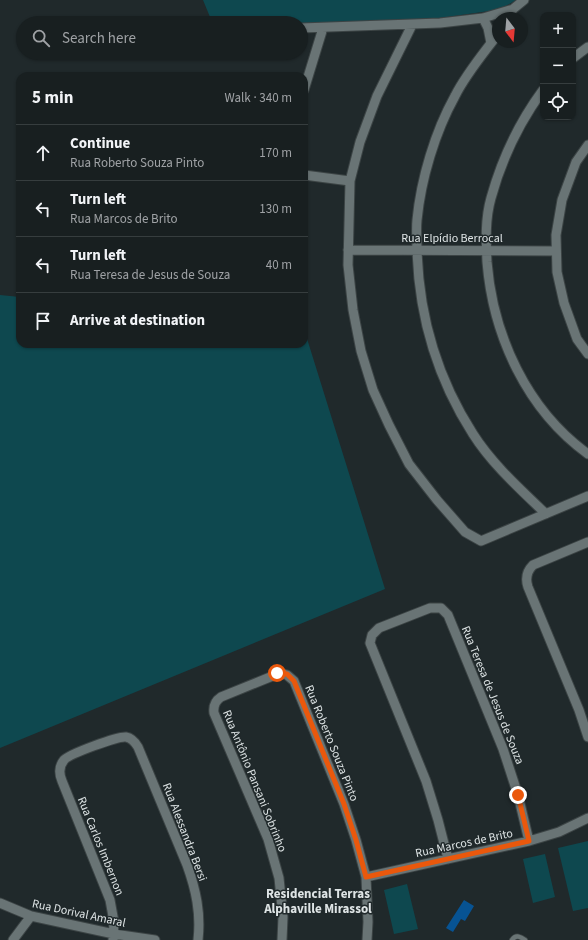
<!DOCTYPE html>
<html lang="en">
<head>
<meta charset="utf-8">
<style>
  :root { --surface:#181f20; --page:#212729; --text:#f1f3f6; --muted:#9fa2a5; --line:#363d3e }
  body { margin:0; font-family:"Source Sans 3",sans-serif; background:var(--page); color:var(--text) }
  .controls { position:absolute; right:12px; top:12px; display:grid; overflow:hidden; border-radius:8px; box-shadow:0 1px 3px #0004 }
  .controls button { width:36px; height:36px; display:grid; place-items:center; padding:0; border:0; border-bottom:1px solid var(--line); background:var(--surface); color:var(--text); font:20px sans-serif }
  .compass { position:absolute; left:492px; top:12px; width:36px; height:36px; border-radius:50%; background:var(--surface); box-shadow:0 1px 3px #0004; rotate:164deg }
  .stop { position:absolute; width:12px; height:12px; margin:-9px; border:3px solid #ea580c; border-radius:50%; background:#fff }
  .stop.end { background:#ea580c; border-color:#fff; box-shadow:0 1px 4px #0008 }
  .list { margin:0; padding:0; list-style:none }
  h2 { display:flex; justify-content:space-between; align-items:center; height:52px; margin:0; padding:0 16px; font-size:17px }
  h2 small { font-size:13px; font-weight:400; color:var(--muted) }
  .list li { display:grid; grid-template-columns:26px 1fr auto; gap:12px; align-items:center; box-sizing:border-box; height:56px; padding:0 16px; border-top:1px solid var(--line) }
  .list b { display:block; font-size:15px; white-space:nowrap }
  .list p { margin:0; font-size:13px; white-space:nowrap; color:var(--muted) }
  .list em { font-size:13px; font-style:normal; color:var(--muted) }
  .icon { flex:none; width:22px; height:22px; fill:none; stroke:currentColor; stroke-width:2; stroke-linecap:round; stroke-linejoin:round }
  .map { position:relative; flex:none; width:588px; height:940px; overflow:hidden }
  .search { position:absolute; background:var(--surface); box-shadow:0 1px 3px #0004; left:16px; top:16px; width:292px; height:44px; display:flex; align-items:center; gap:10px; box-sizing:border-box; padding:0 14px; border-radius:22px; color:var(--muted); font-size:15px }
  .panel { position:absolute; background:var(--surface); box-shadow:0 1px 3px #0004; left:16px; top:72px; width:292px; height:276px; border-radius:12px }
  .map>svg:first-child { display:block }
  .green { fill:#0e484f }
  .water { fill:#075393 }
  .lines { fill:none; stroke-linecap:round; stroke-linejoin:round }
  .lane-casing { stroke:#3c4445; stroke-width:6 }
  .street-casing { stroke:#3c4445; stroke-width:11 }
  .lane { stroke:#697475; stroke-width:4.5 }
  .street { stroke:#697475; stroke-width:9 }
  .route { stroke:#ea580c; stroke-width:5 }
  .labels { text-anchor:middle; stroke-width:3; stroke-linejoin:round; paint-order:stroke }
  .street-label { font-size:12px; fill:#dee4e5; stroke:#20292b }
  .neighbourhood-label { font-size:13px; font-weight:bold; fill:#dee4e5; stroke:#20292b }
</style>
</head>
<body>
<div class="map">
<svg width="588" height="940" viewBox="0 0 588 940">
  <rect width="100%" height="100%" fill="#20292b"/>
  <!-- green -->
  <path class="green" d="M 203,0 L 516,0 L 504,7 L 489,11 L 440,18 L 412,21 L 301,24 L 236,23 L 210,17 Z
    M 0,295 L 20,297 L 20,344 L 304,344 L 304,329 L 385,589 L 0,748 Z
    M 588,841 L 588,908 L 573,911 L 558,848 Z
    M 545,854 L 555,897 L 533,903 L 523,859 Z
    M 407,884 L 418,929 L 394,934 L 384,890 Z"/>
  <!-- water -->
  <path class="water" d="M 464,900 L 474,906 L 465,921 L 461,919 L 453,932 L 446,928 Z"/>
  <g class="lines">
    <!-- lane casing -->
    <g class="lane-casing">
      <path id="lane" d="M 512,940 C 516,934 521,937 525,940"/>
    </g>
    <!-- street casing -->
    <g class="street-casing">
      <path id="street" d="M 483,18 L 488,28 L 491,43
        M 508,18 L 513,9 L 524,0
        M 412,25 L 377,96 L 360,142 L 350,181 L 348,265 L 353,310 L 361,351 L 373,390 L 389,425 L 409,464 L 437,500 L 465,532 L 481,541 L 588,496
        M 301,28 L 440,23 L 483,18 L 513,9
        M 498,34 C 483,54 466,74 455,96 C 435,132 421,179 417,220 C 416,230 417,240 417,250 C 419,317 437,378 473,434 C 492,464 520,489 546,514
        M 573,58 L 588,47
        M 304,90 L 323,28
        M 543,90 C 518,124 502,158 491,198 C 485,219 486,241 487,262 C 493,336 527,410 588,454
        M 588,145 L 576,162 L 562,200 L 556,235 L 557,272 L 564,303 L 577,339 L 588,354
        M 304,175 L 350,181
        M 348,250 L 556,251
        M 588,542 L 533,565 C 527,571 525,578 528,587 L 579,710 L 588,737
        M 448,859 L 438,820 L 426,781 L 370,643 L 372,635 L 379,628 L 430,608 L 441,608 L 448,615 L 503,749 L 518,795 L 529,841
        M 366,877 L 529,841 L 559,832 L 588,818
        M 0,903 L 31,916 L 114,934 L 155,940
        M 13,940 L 31,916
        M 113,940 L 114,922 L 110,900 L 62,781 C 59,774 59,766 64,760 C 69,754 118,736 126,737 C 132,738 135,742 138,747 L 187,865 C 196,890 201,913 198,940
        M 282,940 L 283,917 L 279,878 L 268,839 L 214,713 C 213,706 215,701 221,697 L 280,673 L 287,675 L 294,681 L 344,804 L 356,840 L 366,877 L 368,922 L 367,940"/>
    </g>
    <!-- lane -->
    <use href="#lane" class="lane"/>
    <!-- street -->
    <use href="#street" class="street"/>
  </g>
  <g class="lines">
    <!-- route -->
    <path class="route" d="M 277,673 L 287,674 L 294,681 L 344,804 L 356,840 L 366,877 L 529,841 L 518,795"/>
  </g>
  <g class="labels">
    <!-- street labels -->
    <g class="street-label">
      <text x="452" y="242">Rua Elpídio Berrocal</text>
      <text transform="translate(493 695) rotate(68)" y="4">Rua Teresa de Jesus de Souza</text>
      <text transform="translate(332 743) rotate(68)" y="4">Rua Roberto Souza Pinto</text>
      <text transform="translate(255 781) rotate(68)" y="4">Rua Antônio Pansani Sobrinho</text>
      <text transform="translate(185 832) rotate(69)" y="4">Rua Alessandra Bersi</text>
      <text transform="translate(464 843) rotate(-12)" y="4">Rua Marcos de Brito</text>
      <text transform="translate(101 846) rotate(68)" y="4">Rua Carlos Imbernon</text>
      <text transform="translate(79 913) rotate(12)" y="4">Rua Dorival Amaral</text>
    </g>
    <!-- neighbourhood labels -->
    <g class="neighbourhood-label">
      <text x="318" y="898">Residencial Terras<tspan x="318" dy="15">Alphaville Mirassol</tspan></text>
    </g>
  </g>
</svg>
<div class="controls">
<button>+</button>
<button>−</button>
<button><svg class="icon" aria-label="locate" viewBox="0 0 24 24"><circle cx="12" cy="12" r="6"/><path d="M12 2v4M12 18v4M2 12h4M18 12h4"/></svg></button>
</div>
<svg class="compass" viewBox="-18 -18 36 36"><path d="M0-13l5 13h-10z" fill="#e53935"/><path d="M0 13l5-13h-10z" fill="#9fa2a5"/></svg>
<div class="stop" style="left:277px;top:673px"></div>
<div class="stop end" style="left:518px;top:795px"></div>
<div class="search"><svg class="icon" aria-label="search" viewBox="0 0 24 24"><circle cx="10" cy="10" r="6"/><path d="M15 15l6 6"/></svg>Search here</div>
<section class="panel">
<h2>5 min<small>Walk · 340 m</small></h2>
<ul class="list">
<li><svg class="icon" aria-label="ahead" viewBox="0 0 24 24"><path d="M12 20V5M6 11l6-6 6 6"/></svg><div><b>Continue</b><p>Rua Roberto Souza Pinto</p></div><em>170 m</em></li>
<li><svg class="icon" aria-label="left" viewBox="0 0 24 24"><path d="M17 20v-9H6M10 6l-5 5 5 5"/></svg><div><b>Turn left</b><p>Rua Marcos de Brito</p></div><em>130 m</em></li>
<li><svg class="icon" aria-label="left" viewBox="0 0 24 24"><path d="M17 20v-9H6M10 6l-5 5 5 5"/></svg><div><b>Turn left</b><p>Rua Teresa de Jesus de Souza</p></div><em>40 m</em></li>
<li><svg class="icon" aria-label="arrive" viewBox="0 0 24 24"><path d="M6 21V4h12l-3 4 3 4H6"/></svg><div><b>Arrive at destination</b></div></li>
</ul>
</section>
</div>
</body>
</html>
